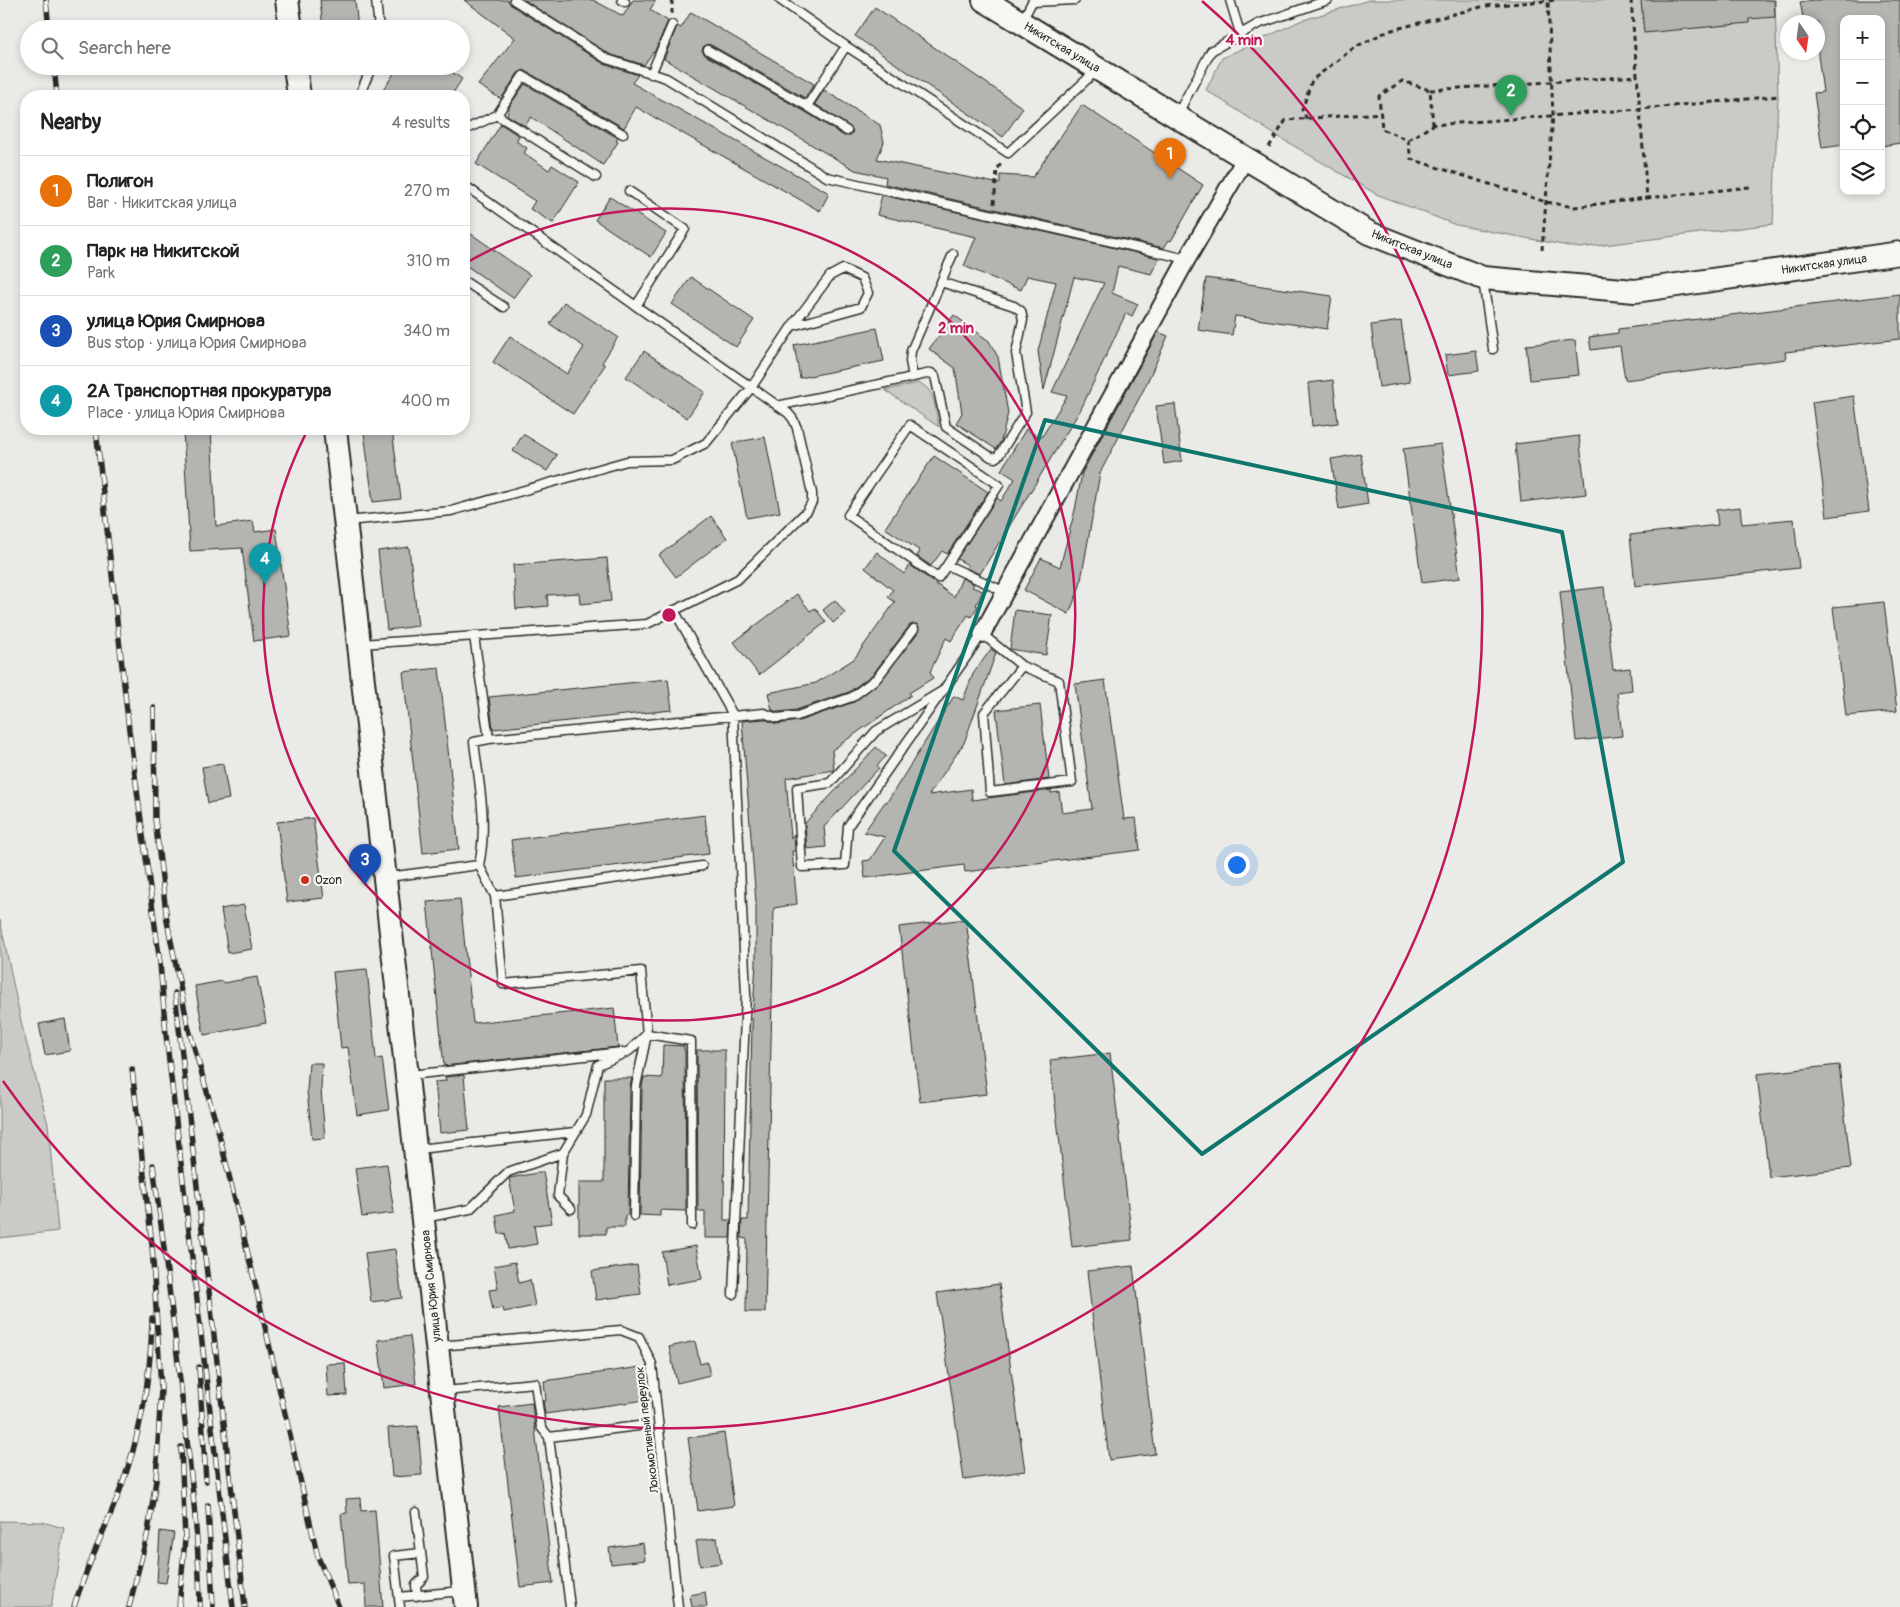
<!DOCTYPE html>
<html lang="en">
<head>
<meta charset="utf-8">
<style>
  :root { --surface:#fff; --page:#f2f2f2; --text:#222; --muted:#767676; --line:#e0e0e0; --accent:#c8321e }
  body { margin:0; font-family:Pangolin,sans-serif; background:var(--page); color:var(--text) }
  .controls { position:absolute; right:15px; top:15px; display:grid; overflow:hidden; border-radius:10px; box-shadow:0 2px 8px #0003 }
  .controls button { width:45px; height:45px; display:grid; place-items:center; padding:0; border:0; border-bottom:1px solid var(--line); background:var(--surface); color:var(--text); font:25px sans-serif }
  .compass { position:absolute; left:1780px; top:15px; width:45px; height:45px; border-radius:50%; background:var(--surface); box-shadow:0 2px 8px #0003; rotate:167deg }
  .you { position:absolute; left:1236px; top:864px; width:18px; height:18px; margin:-12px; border:4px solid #fff; border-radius:50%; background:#1a73e8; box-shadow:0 0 0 8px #1a73e833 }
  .badge { display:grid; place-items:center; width:32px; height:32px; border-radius:50%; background:var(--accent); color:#fff; font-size:16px; font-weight:700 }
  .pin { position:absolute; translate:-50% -41px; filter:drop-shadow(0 1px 2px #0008) }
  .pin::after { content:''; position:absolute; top:26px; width:18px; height:15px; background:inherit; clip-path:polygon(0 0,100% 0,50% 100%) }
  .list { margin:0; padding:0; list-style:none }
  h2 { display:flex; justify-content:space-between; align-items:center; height:65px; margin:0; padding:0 20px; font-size:21px }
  h2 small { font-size:16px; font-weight:400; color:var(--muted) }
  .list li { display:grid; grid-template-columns:32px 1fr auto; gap:15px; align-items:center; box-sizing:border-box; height:70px; padding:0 20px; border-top:1px solid var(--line) }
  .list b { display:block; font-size:19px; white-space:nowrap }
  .list p { margin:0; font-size:16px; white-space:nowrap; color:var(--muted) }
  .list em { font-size:16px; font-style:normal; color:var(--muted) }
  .icon { flex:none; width:28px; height:28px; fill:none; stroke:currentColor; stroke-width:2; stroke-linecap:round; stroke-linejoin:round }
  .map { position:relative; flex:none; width:1900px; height:1607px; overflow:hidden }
  .search { position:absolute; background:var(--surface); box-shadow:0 2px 8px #0003; left:20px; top:20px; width:450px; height:55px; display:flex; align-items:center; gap:12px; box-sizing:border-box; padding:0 18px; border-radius:28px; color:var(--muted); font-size:19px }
  .panel { position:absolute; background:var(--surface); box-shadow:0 2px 8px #0003; left:20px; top:90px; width:450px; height:345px; border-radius:20px }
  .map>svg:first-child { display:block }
  .green { fill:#cacac7; stroke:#7a7a79 }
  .building { fill:#b4b4b1; stroke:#2b2b2b }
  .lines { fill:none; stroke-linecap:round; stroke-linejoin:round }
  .lane-casing { stroke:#2b2b2b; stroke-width:11 }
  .street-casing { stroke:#2b2b2b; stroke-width:20 }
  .secondary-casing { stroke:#2b2b2b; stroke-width:26 }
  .path { stroke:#2b2b2b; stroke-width:3; stroke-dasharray:5 4; stroke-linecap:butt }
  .lane { stroke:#f6f6f2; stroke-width:8 }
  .street { stroke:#f6f6f2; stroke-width:16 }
  .secondary { stroke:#f6f6f2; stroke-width:22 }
  .rail-casing { stroke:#2b2b2b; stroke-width:5.5 }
  .rail { stroke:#f6f6f2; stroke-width:4; stroke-dasharray:11; stroke-linecap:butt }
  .marked { fill:none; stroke:#0f766e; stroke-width:4; stroke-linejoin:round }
  .ring { fill:none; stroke:#c2185b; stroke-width:2.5 }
  .poi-dot { fill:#c8321e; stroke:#f6f6f2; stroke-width:2 }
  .labels { text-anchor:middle; stroke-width:4.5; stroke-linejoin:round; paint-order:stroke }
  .street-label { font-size:12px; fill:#2b2b2b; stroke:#f6f6f2 }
  .poi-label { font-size:12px; fill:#2b2b2b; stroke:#f6f6f2; text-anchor:start }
  .centre { fill:#c2185b; stroke:#f6f6f2; stroke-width:2.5 }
  .ring-label { font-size:15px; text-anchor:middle; font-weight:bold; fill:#c2185b; stroke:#f6f6f2; stroke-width:4.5; stroke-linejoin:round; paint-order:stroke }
</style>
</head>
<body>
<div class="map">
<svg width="1900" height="1607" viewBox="0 0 1900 1607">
  <rect width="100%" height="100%" fill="#eaeae6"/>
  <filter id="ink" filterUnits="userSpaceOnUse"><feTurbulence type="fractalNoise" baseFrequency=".02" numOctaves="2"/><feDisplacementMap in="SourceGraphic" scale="10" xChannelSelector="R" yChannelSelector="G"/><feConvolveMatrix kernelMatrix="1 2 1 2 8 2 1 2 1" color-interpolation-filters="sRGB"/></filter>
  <g filter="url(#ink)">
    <!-- green -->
    <path class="green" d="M 1369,0 L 1775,0 L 1778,96 L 1773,224 L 1579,248 L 1456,225 L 1376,194 L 1277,136 L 1206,90 L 1222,58 L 1300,21 Z
      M 919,383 C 936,389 935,410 939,427 L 885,390 Z
      M 0,920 L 22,1026 L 48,1124 L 58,1231 L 0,1238 Z
      M 0,1521 L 42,1522 L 64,1528 L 51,1607 L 0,1607 Z"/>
    <!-- building -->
    <path class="building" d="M 320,0 L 355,0 L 358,29 L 323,29 Z
      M 464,0 L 508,0 L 511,5 L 604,64 L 638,75 L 632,83 L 829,193 L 820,211 L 636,107 L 624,128 L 524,70 L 518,73 L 501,99 L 478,85 L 515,38 Z
      M 524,0 L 593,0 L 623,16 L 633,0 L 656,0 L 650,10 L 668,21 L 654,53 L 653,52 L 644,65 L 609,54 Z
      M 1641,0 L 1774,0 L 1775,17 L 1749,19 L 1749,23 L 1644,33 Z
      M 1814,0 L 1900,0 L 1900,143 L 1881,146 L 1881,19 L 1844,19 L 1844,145 L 1822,148 L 1814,93 L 1823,92 L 1818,55 L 1818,22 L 1804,22 L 1800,2 Z
      M 875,7 L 1023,108 L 1003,137 L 855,36 Z
      M 691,12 L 814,84 L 805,98 L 711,45 L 707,44 L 703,47 L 702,51 L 705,55 L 804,111 L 844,136 L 851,134 L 853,131 L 850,127 L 815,104 L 824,90 L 880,125 L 884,142 L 877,159 L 1000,184 L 1000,175 L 1033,177 L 1082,105 L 1203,185 L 1171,241 L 1169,240 L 1164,248 L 885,184 L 886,177 L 855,170 L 664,59 L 677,26 L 681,28 Z
      M 399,66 L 443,66 L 462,79 L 451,96 L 379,96 Z
      M 525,84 L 618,138 L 616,141 L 618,142 L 603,165 L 531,117 L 525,126 L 507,115 L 510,105 Z
      M 501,124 L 519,136 L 516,141 L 527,148 L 524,153 L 549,170 L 552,165 L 579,182 L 553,223 L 530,209 L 535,201 L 476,164 Z
      M 882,195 L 1159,258 L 1151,274 L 1118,266 L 1112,293 L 1138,304 L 1132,316 L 1126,313 L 1081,409 L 980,574 L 966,568 L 968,565 L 957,559 L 997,498 L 1001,501 L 1015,479 L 1001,470 L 1026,429 L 1041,438 L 1067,396 L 1052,392 L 1104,283 L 1074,277 L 1044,390 L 1038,351 L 1056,282 L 1027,276 L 1021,290 L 964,266 L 976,237 L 877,215 Z
      M 610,197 L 666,233 L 651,257 L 595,220 Z
      M 464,229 L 530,275 L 513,298 L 464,264 Z
      M 691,277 L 754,320 L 736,347 L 672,304 Z
      M 1206,278 L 1332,296 L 1327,329 L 1235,316 L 1232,335 L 1198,330 Z
      M 1900,294 L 1900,339 L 1785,352 L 1786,359 L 1625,380 L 1620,346 L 1591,350 L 1589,337 L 1618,333 L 1618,329 Z
      M 564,302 L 618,337 L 602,363 L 605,365 L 573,414 L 493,362 L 510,336 L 567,374 L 584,347 L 550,324 Z
      M 954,315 L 989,341 L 998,357 L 1008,413 L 1001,441 L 996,449 L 956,423 L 962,413 L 955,368 L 929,349 Z
      M 1401,321 L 1410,382 L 1379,387 L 1371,325 Z
      M 877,328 L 884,361 L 800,378 L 794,345 Z
      M 1158,332 L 1168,336 L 1144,389 L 1100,473 L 1080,586 L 1069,614 L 1024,590 L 1041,558 L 1060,567 L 1075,510 L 1082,473 Z
      M 1575,340 L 1579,375 L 1530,380 L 1526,345 Z
      M 644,351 L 705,392 L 687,418 L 626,377 Z
      M 1476,351 L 1479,371 L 1448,375 L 1445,355 Z
      M 1333,380 L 1338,423 L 1312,426 L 1308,383 Z
      M 1854,396 L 1869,511 L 1827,517 L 1812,402 Z
      M 1175,404 L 1182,461 L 1164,464 L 1156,406 Z
      M 183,429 L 211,429 L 216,526 L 253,521 L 255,532 L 276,529 L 291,636 L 254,641 L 242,548 L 190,551 Z
      M 392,429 L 401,499 L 373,502 L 364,432 Z
      M 523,434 L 557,455 L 547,471 L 513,451 Z
      M 1579,436 L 1586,494 L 1521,502 L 1515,444 Z
      M 765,437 L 780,512 L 747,518 L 732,443 Z
      M 1441,444 L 1460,578 L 1422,583 L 1403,449 Z
      M 1361,454 L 1368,504 L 1339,509 L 1331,459 Z
      M 934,456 L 988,492 L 947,554 L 942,551 L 931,566 L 917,556 L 920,551 L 885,528 Z
      M 1740,507 L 1742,524 L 1794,519 L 1799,568 L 1635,586 L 1630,535 L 1718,525 L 1716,510 Z
      M 711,516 L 727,538 L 676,577 L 659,555 Z
      M 409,547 L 418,626 L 387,630 L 378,551 Z
      M 877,552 L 904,574 L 910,565 L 954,597 L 962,578 L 974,584 L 972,587 L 983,591 L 976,605 L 978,606 L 971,617 L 968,615 L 951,641 L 946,638 L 930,672 L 933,678 L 909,693 L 911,695 L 832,750 L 834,770 L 786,778 L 791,838 L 794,834 L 795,851 L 792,851 L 797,904 L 774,908 L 765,1312 L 746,1312 L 747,1239 L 741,1238 L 742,1220 L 748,1220 L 752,1025 L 756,963 L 756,902 L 742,721 L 764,719 L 777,724 L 799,721 L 854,702 L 881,681 L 918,632 L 919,627 L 917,624 L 910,625 L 873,674 L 849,692 L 796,710 L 778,712 L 772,710 L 768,693 L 816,683 L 854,659 L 895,602 L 888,597 L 893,590 L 865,568 Z
      M 607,558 L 611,601 L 580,604 L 579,593 L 547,595 L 548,606 L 516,609 L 513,565 Z
      M 1604,587 L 1613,670 L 1630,668 L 1632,690 L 1617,692 L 1622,736 L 1576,741 L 1560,592 Z
      M 797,594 L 810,611 L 815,608 L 826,622 L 759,675 L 734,642 Z
      M 835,600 L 845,613 L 833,623 L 823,610 Z
      M 1884,602 L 1897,711 L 1846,716 L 1833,607 Z
      M 1015,610 L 1052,615 L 1046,655 L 1010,649 Z
      M 991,649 L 996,653 L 964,743 L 929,795 L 971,789 L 972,800 L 1051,790 L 1051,793 L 1059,792 L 1062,813 L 1092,809 L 1075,684 L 1105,680 L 1124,819 L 1136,818 L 1140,850 L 965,872 L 964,865 L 865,878 L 863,861 L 870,860 L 885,837 L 864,832 L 885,802 L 887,802 L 954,696 L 963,700 L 973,674 Z
      M 439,668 L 459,849 L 423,853 L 403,672 Z
      M 668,679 L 672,710 L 493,729 L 489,697 Z
      M 1040,705 L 1049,779 L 1005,785 L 996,710 Z
      M 876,747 L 886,756 L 877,766 L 879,768 L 824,827 L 826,847 L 807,849 L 805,823 Z
      M 223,764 L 229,799 L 208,803 L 202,767 Z
      M 705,815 L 709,854 L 516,878 L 511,840 Z
      M 313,818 L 324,898 L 287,902 L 277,822 Z
      M 460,899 L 473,1023 L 614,1008 L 618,1047 L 444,1066 L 427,902 Z
      M 244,905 L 252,949 L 228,953 L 221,909 Z
      M 966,919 L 987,1094 L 920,1102 L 899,927 Z
      M 367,969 L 376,1059 L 382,1058 L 389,1110 L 357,1115 L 348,1047 L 341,1048 L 333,972 Z
      M 257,977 L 266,1023 L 204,1035 L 195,986 L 222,981 L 223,983 Z
      M 65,1019 L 70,1051 L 45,1055 L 39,1024 Z
      M 663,1045 L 684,1046 L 684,1050 L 685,1050 L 686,1211 L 660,1210 L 660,1216 L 640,1215 L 642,1087 L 644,1077 L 662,1078 Z
      M 697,1050 L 725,1050 L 724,1220 L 731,1220 L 730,1238 L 705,1238 L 705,1211 L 698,1211 Z
      M 1110,1053 L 1132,1240 L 1072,1247 L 1050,1060 Z
      M 309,1063 L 322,1063 L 321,1090 L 325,1138 L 312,1139 L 307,1091 Z
      M 1839,1065 L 1851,1168 L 1769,1177 L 1757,1074 Z
      M 464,1075 L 469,1130 L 440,1133 L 435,1082 L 446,1081 L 445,1077 Z
      M 604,1078 L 632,1078 L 630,1086 L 628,1215 L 625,1215 L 625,1227 L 606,1227 L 606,1234 L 579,1234 L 579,1182 L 604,1182 Z
      M 387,1164 L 394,1213 L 362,1217 L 355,1168 Z
      M 543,1172 L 552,1223 L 534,1225 L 537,1244 L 508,1249 L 505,1233 L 499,1234 L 496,1215 L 515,1211 L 509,1178 Z
      M 696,1246 L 702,1279 L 667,1285 L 662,1252 Z
      M 395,1249 L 402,1298 L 371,1302 L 365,1253 Z
      M 515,1262 L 519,1283 L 530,1280 L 535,1306 L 504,1312 L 503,1308 L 493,1310 L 489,1290 L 498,1289 L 494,1266 Z
      M 637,1265 L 641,1294 L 596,1300 L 592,1271 Z
      M 1133,1266 L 1155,1454 L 1109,1460 L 1087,1271 Z
      M 999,1284 L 1025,1471 L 964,1480 L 937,1293 Z
      M 410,1336 L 416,1384 L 384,1388 L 378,1340 Z
      M 695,1341 L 700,1364 L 707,1362 L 710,1375 L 677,1383 L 669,1347 Z
      M 345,1363 L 347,1395 L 328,1396 L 326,1364 Z
      M 641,1367 L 646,1400 L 545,1414 L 543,1401 L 546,1401 L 544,1381 Z
      M 532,1403 L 553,1583 L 520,1587 L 499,1407 Z
      M 418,1426 L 422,1475 L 392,1477 L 388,1428 Z
      M 724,1433 L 734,1506 L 698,1511 L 688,1438 Z
      M 360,1498 L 361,1511 L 375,1510 L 383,1607 L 366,1607 L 365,1584 L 348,1585 L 341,1514 L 347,1513 L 346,1499 Z
      M 160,1531 L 174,1533 L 166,1583 L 157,1582 Z
      M 717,1538 L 721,1563 L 700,1566 L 696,1541 Z
      M 643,1543 L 645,1560 L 611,1564 L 609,1548 Z
      M 705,1592 L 707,1607 L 692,1607 L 690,1595 Z"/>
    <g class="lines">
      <!-- lane casing -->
      <g class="lane-casing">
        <path id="lane" d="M 376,0 L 379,29
          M 514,0 L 607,59 L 666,78 L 827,177 L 1187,259
          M 622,0 L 625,2
          M 780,0 L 846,46 L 1008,153 L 1097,70
          M 1230,0 L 1240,33
          M 1033,2 L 1075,0
          M 1022,21 L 1033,0
          M 708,50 L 807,106 L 846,46
          M 651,74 L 672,25
          M 359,96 L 372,66
          M 807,106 L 847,131
          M 497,115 L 596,177
          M 1177,115 L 1211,51 L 1258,24 L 1328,0
          M 464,130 L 497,115 L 523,76 L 623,134
          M 629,191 L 685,229 L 636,306
          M 1483,280 L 1493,349
          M 464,281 L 504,307
          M 941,282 L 953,254
          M 777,406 L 913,377 L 931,373 L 935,376 L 946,427 L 991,457 L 995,458 L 999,455 L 1026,412 L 1016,353 L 1023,320 L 1021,311 L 1014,306 L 941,282 L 911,351 L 910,361 L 913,377
          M 347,521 L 451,511 L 627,461 L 672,460 L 706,443 L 751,388 L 792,326 L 861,307 L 868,293 L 862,278 L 843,269 L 830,276 L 792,326
          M 947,565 L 999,485 L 910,425 L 848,515 L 938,578 L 947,565 L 1005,592
          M 674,610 L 733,715 L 746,994 L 733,1294
          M 474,636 L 489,739 L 764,713 L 777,718 L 797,716 L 852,697 L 877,678 L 914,629
          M 361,644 L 647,624 L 738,579 L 807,511 L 812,502 L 812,493 L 797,428 L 793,419 L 788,413 L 464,185
          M 944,690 L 876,731 L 830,783 L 797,788 L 802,867 L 845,865 L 848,826 L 963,662 L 982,634 L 1022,666 L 1059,681 L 1072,782 L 990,792 L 984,713 L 1022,666
          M 479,865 C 488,824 479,783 474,742 L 489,739
          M 388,877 L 479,865 L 495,896 L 503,984 L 641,971 L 647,1034 L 691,1041 L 692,1225
          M 495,896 L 702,866
          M 410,1075 L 622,1052
          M 418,1149 L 575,1132
          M 563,1153 L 558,1196 L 571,1209
          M 634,1216 L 636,1086 L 647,1034
          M 424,1218 L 470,1209 L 508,1172 L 563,1153 L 586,1115 L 598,1065 L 629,1051 L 647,1034
          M 439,1346 L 621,1330 L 639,1337 L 652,1364 L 678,1607
          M 444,1391 L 535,1383 L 541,1427 L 549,1437
          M 416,1512 L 421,1553
          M 399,1597 L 462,1591
          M 400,1607 L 394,1556 L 421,1553 L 424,1577 L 416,1585 L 417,1596
          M 570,1607 L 549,1437 L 638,1426"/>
      </g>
      <!-- street casing -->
      <g class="street-casing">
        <path id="street" d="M 982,634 L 1187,259 L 1245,159"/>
      </g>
      <!-- secondary casing -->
      <g class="secondary-casing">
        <path id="secondary" d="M 287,0 L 291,29
          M 984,0 L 1369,233 L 1483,278 L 1635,291 L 1900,253
          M 295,66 L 299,96
          M 335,429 L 466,1607"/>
      </g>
      <!-- path -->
      <path class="path" d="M 1631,0 L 1647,198 L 1750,187
        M 672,14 L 672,0
        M 1430,90 L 1638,76
        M 1307,119 L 1302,110 L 1312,80 L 1355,47 L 1388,31 L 1485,6 L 1557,0
        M 1433,125 L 1430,90 L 1402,81 L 1379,96 L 1382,129 L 1408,140 L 1433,125 L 1640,109 L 1778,96
        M 1408,140 L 1411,159 L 1546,202 L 1574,207 L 1647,198
        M 1269,147 L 1286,120 L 1381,113
        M 994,204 L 997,170 L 1002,162
        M 1542,250 L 1553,115 L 1548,1"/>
      <!-- lane -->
      <use href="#lane" class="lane"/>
      <!-- street -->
      <use href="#street" class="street"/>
      <!-- secondary -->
      <use href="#secondary" class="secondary"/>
      <!-- rail casing -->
      <g class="rail-casing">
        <path id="rail" d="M 46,0 L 49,29
          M 54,66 L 57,96
          M 96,429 L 129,730 L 160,963 L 166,1035 L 233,1607
          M 154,708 L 155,819 L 167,921 L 188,1026 L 218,1130 L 254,1279 L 318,1557 L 339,1607
          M 175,993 L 245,1607
          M 153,1165 C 164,1245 174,1326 183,1406 C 191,1473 199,1540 200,1607
          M 199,1367 L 206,1481
          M 208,1505 L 213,1607
          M 74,1607 C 86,1567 104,1532 119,1493 C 140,1438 151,1377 152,1318
          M 129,1607 L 148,1532 L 156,1480 L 161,1388 L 152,1245 L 132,1069
          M 179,1607 L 185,1539 L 181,1447"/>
      </g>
      <!-- rail -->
      <use href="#rail" class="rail"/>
    </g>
  </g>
  <!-- marked area -->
  <path class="marked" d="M 1045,420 L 1562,532 L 1623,862 L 1202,1154 L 894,851 Z"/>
  <!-- distance rings -->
  <g class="ring">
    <path d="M466 263A406 406 0 1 1 307 431"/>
    <path d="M1202 1A813 813 0 1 1 3 1081"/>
  </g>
  <!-- markers -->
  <circle class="poi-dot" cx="305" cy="880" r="5"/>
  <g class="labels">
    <!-- street labels -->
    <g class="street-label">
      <text transform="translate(1062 47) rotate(31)" y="4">Никитская улица</text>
      <text transform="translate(1412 249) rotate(22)" y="4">Никитская улица</text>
      <text transform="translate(1824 264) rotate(-8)" y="4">Никитская улица</text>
      <text transform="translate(431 1286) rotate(-96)" y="4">улица Юрия Смирнова</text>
      <text transform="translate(647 1430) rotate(-97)" y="4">Локомотивный переулок</text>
    </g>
    <!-- poi labels -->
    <g class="poi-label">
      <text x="315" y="884">Ozon</text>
    </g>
  </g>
  <circle cx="669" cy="615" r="8" class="centre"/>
  <g class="ring-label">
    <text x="1244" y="45">4 min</text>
    <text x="956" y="333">2 min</text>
  </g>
</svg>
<div class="controls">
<button>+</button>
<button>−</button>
<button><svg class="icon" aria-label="locate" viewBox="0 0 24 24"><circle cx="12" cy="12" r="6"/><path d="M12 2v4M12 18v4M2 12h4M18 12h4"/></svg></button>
<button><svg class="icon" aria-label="layers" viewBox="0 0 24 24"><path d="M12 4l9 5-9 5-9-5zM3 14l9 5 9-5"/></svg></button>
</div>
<svg class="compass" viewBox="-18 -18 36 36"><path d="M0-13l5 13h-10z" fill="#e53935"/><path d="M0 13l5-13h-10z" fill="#767676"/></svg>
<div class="you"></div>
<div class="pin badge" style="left:1170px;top:179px;background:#e8710a">1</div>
<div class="pin badge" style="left:1511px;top:116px;background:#2e9e5b">2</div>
<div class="pin badge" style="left:365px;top:885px;background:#1a4fb4">3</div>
<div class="pin badge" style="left:265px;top:584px;background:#0f9aa8">4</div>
<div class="search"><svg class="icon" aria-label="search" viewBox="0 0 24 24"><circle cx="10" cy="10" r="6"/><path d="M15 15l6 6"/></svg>Search here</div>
<section class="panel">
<h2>Nearby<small>4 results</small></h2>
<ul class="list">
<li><span class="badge" style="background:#e8710a">1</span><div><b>Полигон</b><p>Bar · Никитская улица</p></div><em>270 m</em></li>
<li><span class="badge" style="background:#2e9e5b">2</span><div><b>Парк на Никитской</b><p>Park</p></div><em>310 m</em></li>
<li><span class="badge" style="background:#1a4fb4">3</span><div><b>улица Юрия Смирнова</b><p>Bus stop · улица Юрия Смирнова</p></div><em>340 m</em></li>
<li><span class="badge" style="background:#0f9aa8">4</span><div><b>2А Транспортная прокуратура</b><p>Place · улица Юрия Смирнова</p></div><em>400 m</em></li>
</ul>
</section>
</div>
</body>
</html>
